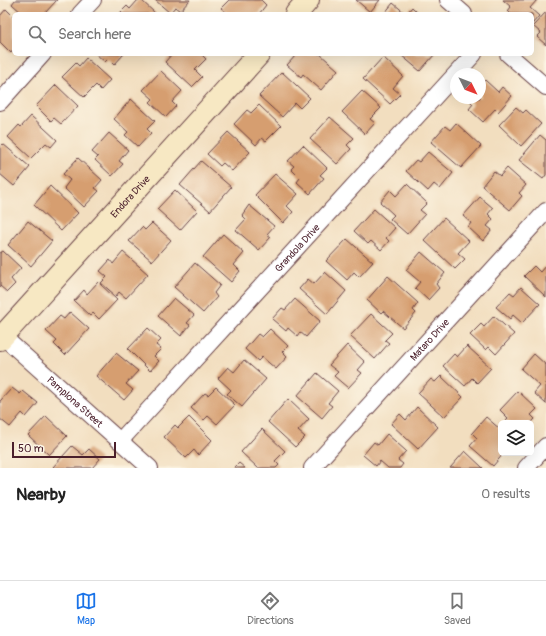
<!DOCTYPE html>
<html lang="en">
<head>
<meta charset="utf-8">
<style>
  :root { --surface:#fff; --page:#f2f2f2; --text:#222; --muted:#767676; --line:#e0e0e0; --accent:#1a73e8 }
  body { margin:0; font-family:Pangolin,sans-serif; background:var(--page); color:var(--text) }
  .controls { position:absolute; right:12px; bottom:12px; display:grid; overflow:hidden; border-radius:6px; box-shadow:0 4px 16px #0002 }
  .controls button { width:36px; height:36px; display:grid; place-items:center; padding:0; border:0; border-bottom:1px solid var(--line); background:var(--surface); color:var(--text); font:20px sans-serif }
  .compass { position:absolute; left:450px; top:68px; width:36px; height:36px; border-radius:50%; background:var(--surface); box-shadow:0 4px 16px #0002; rotate:132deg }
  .scale { position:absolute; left:12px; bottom:10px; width:104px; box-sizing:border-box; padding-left:4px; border:2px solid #4a1f2b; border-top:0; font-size:11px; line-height:14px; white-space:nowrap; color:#4a1f2b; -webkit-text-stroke:3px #fcf5e5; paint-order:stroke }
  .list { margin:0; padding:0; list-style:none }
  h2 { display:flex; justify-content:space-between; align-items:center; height:52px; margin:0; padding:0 16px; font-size:17px }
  h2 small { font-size:13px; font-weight:400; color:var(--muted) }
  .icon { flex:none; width:22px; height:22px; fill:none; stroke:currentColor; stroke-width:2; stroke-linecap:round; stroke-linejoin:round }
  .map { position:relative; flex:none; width:546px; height:468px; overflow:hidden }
  .search { position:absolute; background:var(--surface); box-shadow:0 4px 16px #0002; left:12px; right:12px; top:12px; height:44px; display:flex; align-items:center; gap:10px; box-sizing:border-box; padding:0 14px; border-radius:6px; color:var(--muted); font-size:15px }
  .sheet { height:112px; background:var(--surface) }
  nav { display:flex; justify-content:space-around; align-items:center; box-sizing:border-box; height:56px; border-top:1px solid var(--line); background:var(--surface); font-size:11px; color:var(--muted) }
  nav a { display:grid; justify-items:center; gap:2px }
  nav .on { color:var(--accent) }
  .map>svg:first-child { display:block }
  .building { fill:#d69e70 }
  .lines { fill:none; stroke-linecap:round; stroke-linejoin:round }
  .street-casing { stroke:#633c41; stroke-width:18 }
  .secondary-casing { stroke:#633c41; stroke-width:24 }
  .street { stroke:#fff; stroke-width:16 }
  .secondary { stroke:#f7e8c3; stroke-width:22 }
  .labels { text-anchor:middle; stroke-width:3; stroke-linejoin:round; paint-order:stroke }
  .street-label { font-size:10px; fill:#4a1f2b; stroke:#fcf5e5 }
</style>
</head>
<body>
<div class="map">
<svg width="546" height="468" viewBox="0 0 546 468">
  <rect width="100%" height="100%" fill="#fcf5e5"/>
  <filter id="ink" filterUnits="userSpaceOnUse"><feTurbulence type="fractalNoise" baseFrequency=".025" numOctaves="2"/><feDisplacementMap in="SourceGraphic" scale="8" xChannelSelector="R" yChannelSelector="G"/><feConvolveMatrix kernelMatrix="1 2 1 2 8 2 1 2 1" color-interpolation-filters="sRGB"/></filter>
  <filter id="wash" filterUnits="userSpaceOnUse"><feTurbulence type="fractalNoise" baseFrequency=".012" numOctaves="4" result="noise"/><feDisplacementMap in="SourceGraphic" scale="16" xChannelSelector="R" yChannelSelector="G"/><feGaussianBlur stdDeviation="0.9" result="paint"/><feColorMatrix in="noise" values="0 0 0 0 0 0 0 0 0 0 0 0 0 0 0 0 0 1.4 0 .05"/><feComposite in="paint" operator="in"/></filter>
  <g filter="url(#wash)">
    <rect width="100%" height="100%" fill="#f2debf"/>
    <g id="blocks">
      <!-- building -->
      <path class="building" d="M 15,0 L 57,0 L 44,14 L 23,14 L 12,4 Z
        M 138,0 L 141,0 L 156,14 L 119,14 L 127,6 L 130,9 Z
        M 155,0 L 190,0 L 180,11 L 175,7 L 170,13 Z
        M 229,0 L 261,0 L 266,5 L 259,14 L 228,14 L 221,8 Z
        M 356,0 L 380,0 L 370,12 Z
        M 503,0 L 537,0 L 530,8 L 539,16 L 532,24 L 532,14 L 511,14 L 508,11 L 511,7 Z
        M 393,3 L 406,14 L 412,7 L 419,14 L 384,14 Z
        M 6,9 L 14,17 L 14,49 L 11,53 L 0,42 L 0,16 Z
        M 546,12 L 546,45 L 537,37 L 541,33 L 533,26 Z
        M 96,54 L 124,54 L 114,65 L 108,59 L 105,62 Z
        M 172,54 L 201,54 L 206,59 L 195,70 L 202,77 L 192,87 L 165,62 Z
        M 297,54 L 320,54 L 338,70 L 321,90 L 303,74 L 301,77 L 287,65 Z
        M 402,54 L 435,54 L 420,71 L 401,55 Z
        M 383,57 L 403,76 L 393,88 L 400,94 L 390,104 L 363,79 Z
        M 86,58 L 110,80 L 101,90 L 96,85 L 84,97 L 62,77 L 76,63 L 79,66 Z
        M 161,71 L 182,91 L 172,102 L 176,106 L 166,117 L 150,102 L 153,99 L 143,90 Z
        M 282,72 L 310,98 L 300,108 L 295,103 L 282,117 L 259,96 Z
        M 485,80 L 498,92 L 502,87 L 512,96 L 498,112 L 495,109 L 483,122 L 469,109 L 473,104 L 468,99 L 469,98 L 480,98 L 480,86 Z
        M 56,85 L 78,106 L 61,124 L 54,118 L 51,121 L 36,106 Z
        M 362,91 L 381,108 L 370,119 L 375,123 L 365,134 L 342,112 Z
        M 131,99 L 155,121 L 147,129 L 151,133 L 138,147 L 125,135 L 128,132 L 114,119 Z
        M 259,105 L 281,126 L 266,141 L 262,138 L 256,145 L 234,124 L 247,110 L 251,113 Z
        M 516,107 L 523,113 L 526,110 L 541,124 L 521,146 L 499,125 Z
        M 31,116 L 57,140 L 51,147 L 46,143 L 31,158 L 8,137 L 19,125 L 21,127 Z
        M 330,117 L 354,138 L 347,145 L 351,149 L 337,164 L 310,139 Z
        M 456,123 L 481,146 L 461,168 L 431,142 L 445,126 L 450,130 Z
        M 228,132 L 250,152 L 232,171 L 223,163 L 220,166 L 207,154 Z
        M 109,133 L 128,150 L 119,161 L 123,164 L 112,176 L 95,160 L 98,157 L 92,152 Z
        M 540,135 L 546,140 L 546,175 L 543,179 L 519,160 Z
        M 3,144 L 30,167 L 14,186 L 0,174 L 0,147 Z
        M 303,145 L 327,168 L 320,175 L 324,178 L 310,194 L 297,182 L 300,178 L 291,169 L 294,166 L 288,161 Z
        M 428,152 L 453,173 L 440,189 L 434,184 L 428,191 L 406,171 L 416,160 L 419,162 Z
        M 78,158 L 102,180 L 95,188 L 99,191 L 84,207 L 64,188 L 70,180 L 63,174 Z
        M 201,161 L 231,187 L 210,211 L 180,185 Z
        M 507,168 L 526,185 L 519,193 L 522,196 L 510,210 L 482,186 L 494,171 L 500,176 Z
        M 275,174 L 298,194 L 287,206 L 293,212 L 283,223 L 255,195 Z
        M 407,184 L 427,203 L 420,210 L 425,214 L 407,234 L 390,219 L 394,215 L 380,202 L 390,190 L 396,196 Z
        M 50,186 L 78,213 L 61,231 L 34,205 Z
        M 175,190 L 197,211 L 180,230 L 157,209 Z
        M 480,197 L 493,208 L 488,214 L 493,219 L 487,226 L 492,230 L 483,241 L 468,227 L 471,223 L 463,216 Z
        M 249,205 L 274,226 L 267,234 L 271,237 L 259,250 L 236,230 L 246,219 L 242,215 Z
        M 374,209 L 395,228 L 386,238 L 389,241 L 381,250 L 371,241 L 368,244 L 354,231 Z
        M 444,218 L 469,241 L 458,253 L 465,259 L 455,269 L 424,240 Z
        M 28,221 L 52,241 L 31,266 L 8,245 Z
        M 152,223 L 171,240 L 152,261 L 129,241 L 142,227 L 145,230 Z
        M 223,234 L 244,253 L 234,265 L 240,271 L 231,282 L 203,257 Z
        M 347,239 L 373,262 L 359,277 L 354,272 L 347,280 L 326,261 Z
        M 3,251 L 21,268 L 11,279 L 15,284 L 7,292 L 0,286 L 0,253 Z
        M 123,252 L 148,274 L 126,298 L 119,292 L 116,296 L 101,283 L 107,277 L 100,271 L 110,260 L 113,264 Z
        M 421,252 L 445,273 L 436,284 L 439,288 L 428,300 L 415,288 L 420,282 L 406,270 Z
        M 195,263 L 220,285 L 214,293 L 217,297 L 203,313 L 174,287 Z
        M 546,265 L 546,297 L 524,276 L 534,266 L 540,272 Z
        M 325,272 L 346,291 L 327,314 L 299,289 L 308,279 L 314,284 Z
        M 388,276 L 418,303 L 413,310 L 416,313 L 403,328 L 383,311 L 381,313 L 367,300 Z
        M 98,282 L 117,300 L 99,319 L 93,313 L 90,316 L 74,301 L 84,290 L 87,294 Z
        M 521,287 L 540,304 L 522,323 L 513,315 L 510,319 L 496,307 L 510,292 L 514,295 Z
        M 174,298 L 194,315 L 187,323 L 190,325 L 181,336 L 158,316 Z
        M 295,299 L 320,321 L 306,337 L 300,332 L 297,336 L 288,328 L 286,331 L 272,319 L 282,308 L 285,310 Z
        M 70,312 L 89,329 L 65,355 L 54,344 L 57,341 L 46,331 L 60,316 L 64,319 Z
        M 371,314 L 392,333 L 385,340 L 389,343 L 375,359 L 350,336 Z
        M 494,316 L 514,334 L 496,354 L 489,347 L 486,350 L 470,335 L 481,324 L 484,327 Z
        M 148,328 L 161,340 L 156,345 L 161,349 L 154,356 L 159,361 L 150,371 L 128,349 Z
        M 270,329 L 288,346 L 282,352 L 287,357 L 276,369 L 262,357 L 258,361 L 245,349 L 258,334 L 262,337 Z
        M 347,345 L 365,362 L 358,370 L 362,373 L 348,388 L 334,376 L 338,372 L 329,365 Z
        M 467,346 L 491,368 L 477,383 L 472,378 L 465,386 L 443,366 L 454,354 L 457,357 Z
        M 116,353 L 138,371 L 126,384 L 133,390 L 124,400 L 96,376 Z
        M 534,354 L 546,365 L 546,404 L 534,393 L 540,386 L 521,369 Z
        M 244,360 L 266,379 L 242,407 L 227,394 L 231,390 L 218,378 L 228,367 L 234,372 Z
        M 317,373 L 338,391 L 328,403 L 332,406 L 322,418 L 297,396 Z
        M 441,376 L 463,397 L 444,417 L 418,393 L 431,379 L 435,382 Z
        M 216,387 L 235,405 L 217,424 L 208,416 L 204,420 L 191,408 L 205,393 L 208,395 Z
        M 12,388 L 20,394 L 23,391 L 38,403 L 26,417 L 22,413 L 10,427 L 0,419 L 0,401 Z
        M 518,391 L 537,409 L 531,415 L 535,419 L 531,423 L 509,423 L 506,420 L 508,418 L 500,410 Z
        M 288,399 L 309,419 L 298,431 L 305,437 L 295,447 L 268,422 Z
        M 417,407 L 438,427 L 418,449 L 391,424 L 400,414 L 406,420 Z
        M 46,416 L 67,436 L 49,455 L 28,435 Z
        M 189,417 L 212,440 L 198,455 L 194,450 L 186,458 L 164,437 L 175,425 L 178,428 Z
        M 486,417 L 501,430 L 501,453 L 504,453 L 493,466 L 470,446 L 477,438 L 472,433 Z
        M 262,429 L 285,451 L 275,461 L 279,465 L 276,468 L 258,468 L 241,452 Z
        M 387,434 L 406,451 L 398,460 L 403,464 L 400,468 L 388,468 L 380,461 L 376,466 L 363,455 L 374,442 L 378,445 Z
        M 72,446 L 83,455 L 89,449 L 100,459 L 92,468 L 54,468 L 53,467 Z
        M 465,451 L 483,468 L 450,468 Z
        M 239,463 L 245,468 L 234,468 Z"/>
    </g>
  </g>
  <g filter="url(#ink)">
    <use href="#blocks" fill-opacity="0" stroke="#633c41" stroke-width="1"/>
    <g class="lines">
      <!-- street casing -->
      <g class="street-casing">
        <g id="street">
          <path d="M 448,0 L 464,14"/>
          <path d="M 80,14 L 93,0"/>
          <path d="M 508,54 L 546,87"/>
          <path d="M 0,102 L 43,54"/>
          <path id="s1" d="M 0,334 L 150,468"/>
          <path id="s2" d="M 120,441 L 474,54"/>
          <path id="s3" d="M 312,468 L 546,211"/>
          <path d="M 526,468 L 546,446"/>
        </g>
      </g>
      <!-- secondary casing -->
      <g class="secondary-casing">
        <g id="secondary">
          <path d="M 296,14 L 308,0"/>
          <path id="s4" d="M 0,339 L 259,54"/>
        </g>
      </g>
      <!-- street -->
      <use href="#street" class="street"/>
      <!-- secondary -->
      <use href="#secondary" class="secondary"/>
    </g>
  </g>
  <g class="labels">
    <!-- street labels -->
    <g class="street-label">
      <text dy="4" stroke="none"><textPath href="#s4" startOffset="193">Endora Drive</textPath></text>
      <text dy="4" stroke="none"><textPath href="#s2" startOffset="262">Grandola Drive</textPath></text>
      <text dy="4" stroke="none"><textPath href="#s3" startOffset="174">Mataro Drive</textPath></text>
      <text dy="4" stroke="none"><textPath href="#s1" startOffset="101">Pamplona Street</textPath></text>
    </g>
  </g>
</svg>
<div class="controls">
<button><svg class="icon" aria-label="layers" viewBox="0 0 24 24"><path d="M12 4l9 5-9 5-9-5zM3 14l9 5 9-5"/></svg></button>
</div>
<svg class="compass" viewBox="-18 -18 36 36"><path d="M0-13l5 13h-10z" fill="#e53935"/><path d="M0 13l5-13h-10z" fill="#767676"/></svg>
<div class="scale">50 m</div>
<div class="search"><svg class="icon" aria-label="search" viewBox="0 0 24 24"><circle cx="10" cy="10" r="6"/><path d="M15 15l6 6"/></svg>Search here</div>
</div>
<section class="sheet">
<h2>Nearby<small>0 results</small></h2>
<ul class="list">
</ul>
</section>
<nav>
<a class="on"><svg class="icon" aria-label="map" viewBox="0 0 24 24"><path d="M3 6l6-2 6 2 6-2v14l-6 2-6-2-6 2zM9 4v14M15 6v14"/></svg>Map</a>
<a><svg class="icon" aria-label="directions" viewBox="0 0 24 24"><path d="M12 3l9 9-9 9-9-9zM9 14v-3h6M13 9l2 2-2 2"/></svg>Directions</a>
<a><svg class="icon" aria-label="saved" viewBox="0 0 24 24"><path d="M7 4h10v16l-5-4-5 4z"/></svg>Saved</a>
</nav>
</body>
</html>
